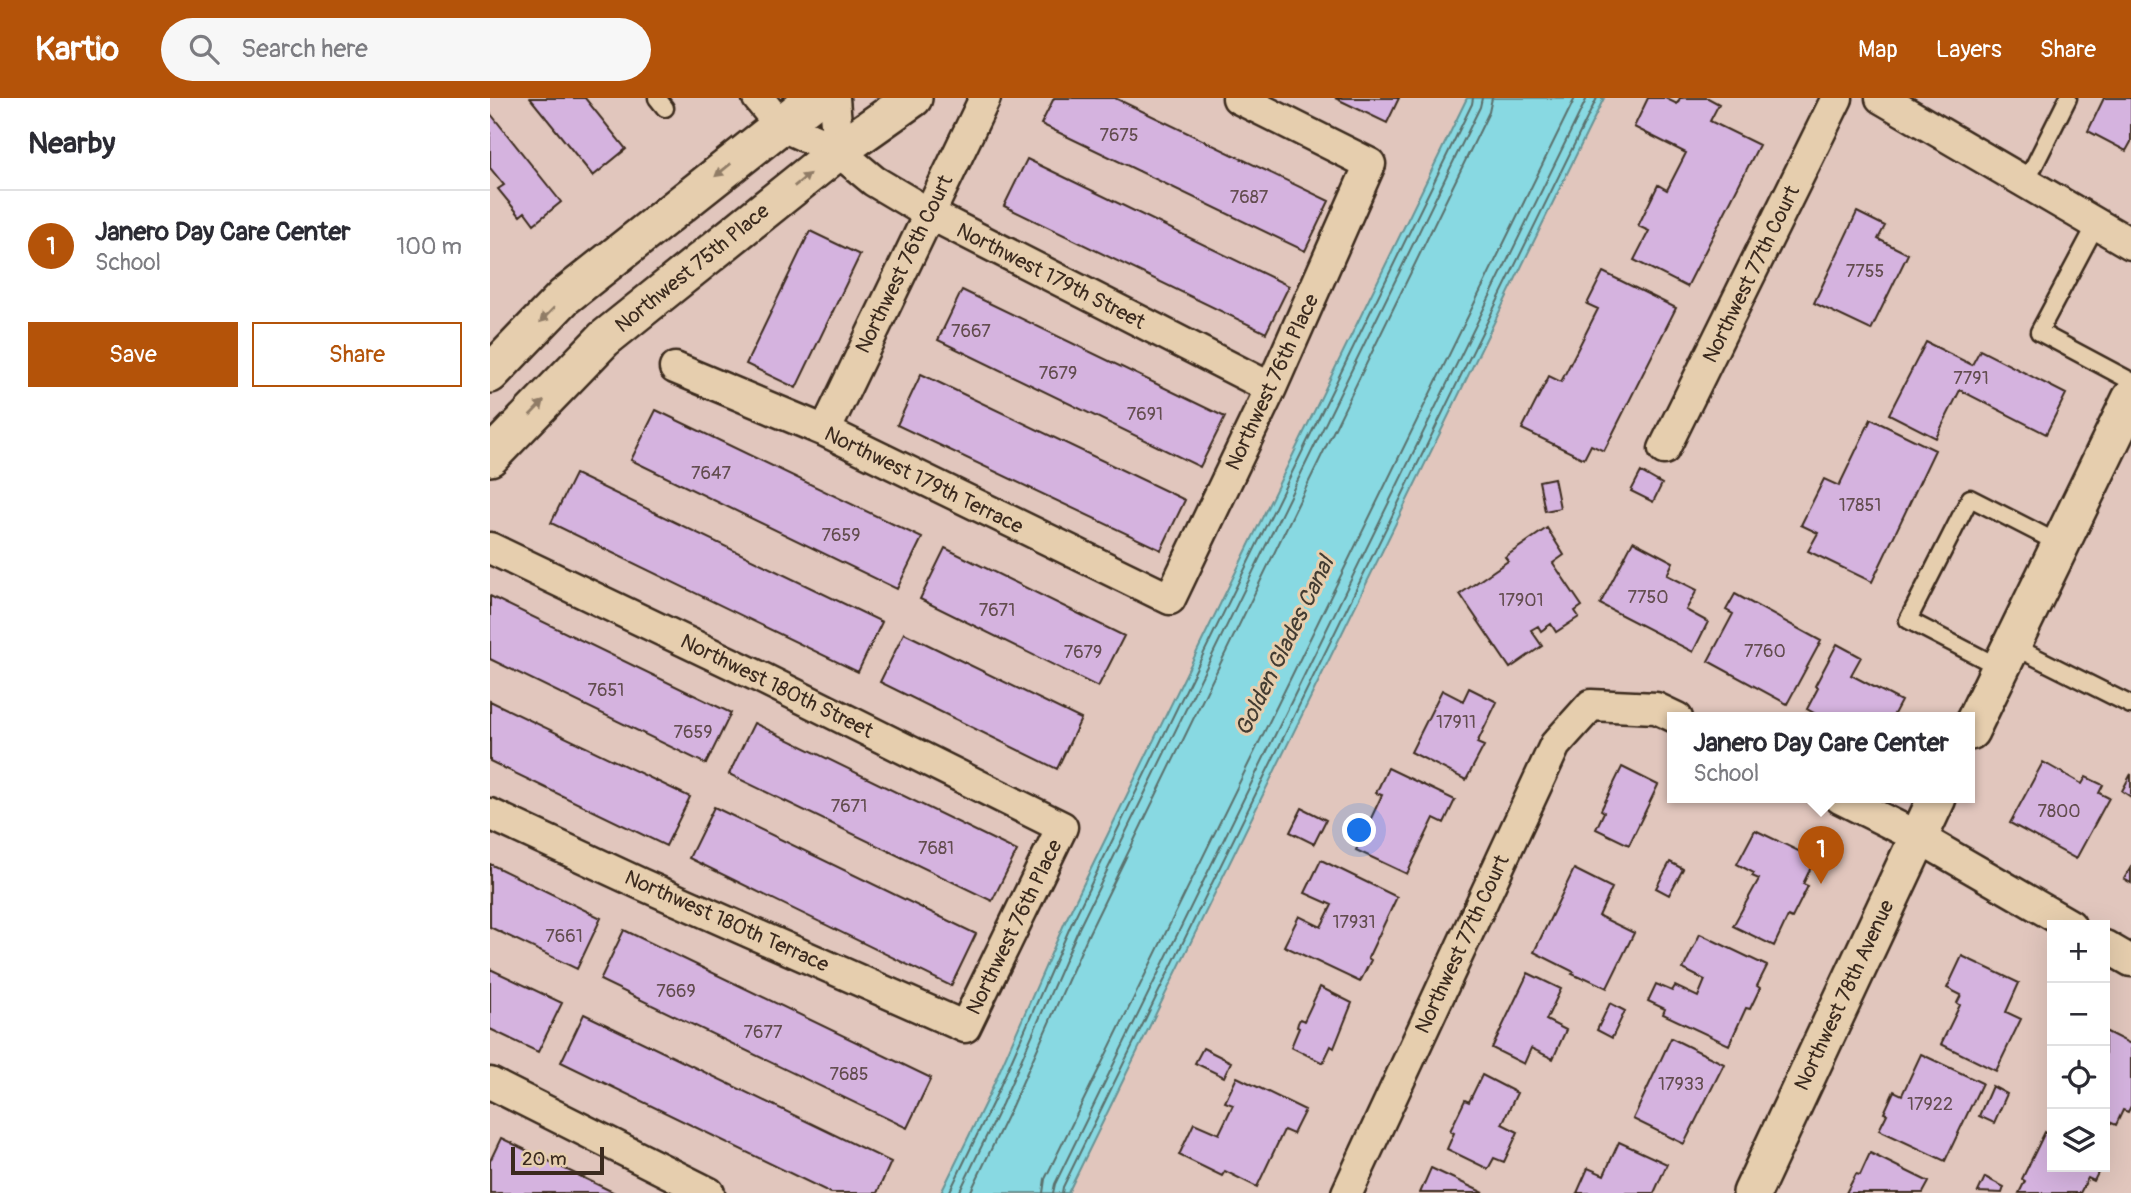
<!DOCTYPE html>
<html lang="en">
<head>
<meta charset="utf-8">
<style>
  :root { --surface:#fff; --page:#f7f7f7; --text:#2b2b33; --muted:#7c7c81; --line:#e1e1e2; --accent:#b45309 }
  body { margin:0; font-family:Pangolin,sans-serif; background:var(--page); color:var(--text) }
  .controls { position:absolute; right:21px; bottom:21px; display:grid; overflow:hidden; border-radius:0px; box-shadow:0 7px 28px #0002 }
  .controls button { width:63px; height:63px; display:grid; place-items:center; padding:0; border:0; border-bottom:2px solid var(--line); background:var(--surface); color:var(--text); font:35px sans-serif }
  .scale { position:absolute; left:21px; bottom:18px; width:93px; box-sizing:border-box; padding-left:7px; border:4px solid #3b2a1e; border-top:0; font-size:19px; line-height:24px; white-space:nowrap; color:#3b2a1e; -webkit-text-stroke:5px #e6ceae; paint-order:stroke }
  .you { position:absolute; left:870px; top:733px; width:24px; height:24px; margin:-18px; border:5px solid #fff; border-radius:50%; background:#1a73e8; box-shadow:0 0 0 10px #1a73e833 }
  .badge { display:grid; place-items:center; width:46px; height:46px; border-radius:50%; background:var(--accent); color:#fff; font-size:23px; font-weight:700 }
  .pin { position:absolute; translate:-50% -58px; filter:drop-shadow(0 2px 4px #0008) }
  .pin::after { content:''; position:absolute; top:37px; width:24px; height:21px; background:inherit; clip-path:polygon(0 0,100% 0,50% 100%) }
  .popup { position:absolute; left:1177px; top:614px; width:308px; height:91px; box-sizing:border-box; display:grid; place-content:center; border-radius:0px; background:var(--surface); filter:drop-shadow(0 2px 5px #0005); font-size:23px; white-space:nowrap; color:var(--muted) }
  .popup b { font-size:26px; color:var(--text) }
  .popup::after { content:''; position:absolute; left:50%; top:100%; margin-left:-14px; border:14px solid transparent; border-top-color:var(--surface) }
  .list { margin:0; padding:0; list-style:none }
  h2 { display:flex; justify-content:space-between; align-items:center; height:91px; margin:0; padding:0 28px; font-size:30px }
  h2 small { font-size:23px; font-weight:400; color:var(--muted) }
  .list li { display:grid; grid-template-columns:46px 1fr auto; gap:21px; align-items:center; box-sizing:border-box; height:112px; padding:0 28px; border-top:2px solid var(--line) }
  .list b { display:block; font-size:26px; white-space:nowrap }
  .list p { margin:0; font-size:23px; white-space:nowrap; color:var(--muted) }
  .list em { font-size:23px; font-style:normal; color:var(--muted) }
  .actions { display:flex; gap:14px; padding:21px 28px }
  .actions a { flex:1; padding:16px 0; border:2px solid var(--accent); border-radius:0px; text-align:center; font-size:24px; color:var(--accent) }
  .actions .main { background:var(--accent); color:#fff }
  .icon { flex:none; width:38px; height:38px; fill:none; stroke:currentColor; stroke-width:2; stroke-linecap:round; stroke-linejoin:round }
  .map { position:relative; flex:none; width:1641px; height:1095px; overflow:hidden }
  header { display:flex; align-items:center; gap:42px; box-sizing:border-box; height:98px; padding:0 35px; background:var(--accent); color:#fff }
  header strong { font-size:33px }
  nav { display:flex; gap:38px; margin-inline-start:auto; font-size:24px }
  .search { width:490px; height:63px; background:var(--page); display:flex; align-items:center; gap:18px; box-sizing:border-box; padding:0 24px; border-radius:38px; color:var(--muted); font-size:26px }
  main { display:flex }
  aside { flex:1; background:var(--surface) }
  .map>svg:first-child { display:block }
  .water { fill:#88d9e2; stroke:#699394; stroke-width:2 }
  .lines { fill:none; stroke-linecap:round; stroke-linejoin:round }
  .shore { stroke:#5a706c; stroke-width:2 }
  .building { fill:#d5b3df; stroke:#3b2a1e; stroke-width:2 }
  .service-casing { stroke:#3b2a1e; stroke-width:21 }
  .minor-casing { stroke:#3b2a1e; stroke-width:35 }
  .tertiary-casing { stroke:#3b2a1e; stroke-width:42 }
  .service { stroke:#e6ceae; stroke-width:16 }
  .minor { stroke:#e6ceae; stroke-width:30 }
  .tertiary { stroke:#e6ceae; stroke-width:37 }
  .oneway { fill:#907c66 }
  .labels { text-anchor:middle; stroke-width:6; stroke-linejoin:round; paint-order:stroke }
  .number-label { font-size:18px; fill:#624c4e }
  .street-label { font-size:21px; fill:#3b2a1e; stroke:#e6ceae }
  .water-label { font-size:23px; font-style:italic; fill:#433c32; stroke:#e6ceae }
</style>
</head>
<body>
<header>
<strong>Kartio</strong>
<div class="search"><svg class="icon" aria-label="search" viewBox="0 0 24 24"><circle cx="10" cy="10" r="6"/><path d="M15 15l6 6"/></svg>Search here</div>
<nav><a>Map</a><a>Layers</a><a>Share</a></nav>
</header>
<main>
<aside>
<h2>Nearby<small></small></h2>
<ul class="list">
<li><span class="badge">1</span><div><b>Janero Day Care Center</b><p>School</p></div><em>100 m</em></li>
</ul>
<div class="actions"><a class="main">Save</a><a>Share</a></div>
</aside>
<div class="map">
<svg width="1641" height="1095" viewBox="0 0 1641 1095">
  <rect width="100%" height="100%" fill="#e1c6bd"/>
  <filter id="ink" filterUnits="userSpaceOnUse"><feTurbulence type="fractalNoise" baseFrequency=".0143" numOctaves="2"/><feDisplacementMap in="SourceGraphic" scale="14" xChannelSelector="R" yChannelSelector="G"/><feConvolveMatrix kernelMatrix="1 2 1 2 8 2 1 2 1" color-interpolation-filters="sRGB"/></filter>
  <g filter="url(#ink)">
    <!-- water -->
    <path class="water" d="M 977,0 L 1114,0 L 578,1095 L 451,1095 L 498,999 L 575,824 Z"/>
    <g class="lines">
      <!-- shore -->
      <path class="shore" d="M 459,1095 L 504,1002 L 581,827 L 982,6 L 983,0
        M 469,1095 L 512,1006 L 589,830 L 990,9 L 992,0
        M 480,1095 L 521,1010 L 599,835 L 999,14 L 1002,0
        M 553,1095 L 555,1081 L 1085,0
        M 563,1095 L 565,1086 L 1097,0
        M 572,1095 L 573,1089 L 1107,0"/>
    </g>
    <!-- building -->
    <path class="building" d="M 40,0 L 95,0 L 136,51 L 103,78 Z
      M 564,0 L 625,0 L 839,103 L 815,153 L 551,26 Z
      M 845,0 L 909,0 L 897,25 Z
      M 1158,0 L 1175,0 L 1187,6 L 1190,0 L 1218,0 L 1229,6 L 1220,23 L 1269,47 L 1197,189 L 1144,162 L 1159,133 L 1148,128 L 1168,87 L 1177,92 L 1196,55 L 1144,29 Z
      M 1614,0 L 1641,0 L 1641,44 L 1636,53 L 1598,33 Z
      M 0,15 L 71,104 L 44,126 L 35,114 L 30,118 L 8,91 L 14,87 L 0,70 Z
      M 537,61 L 799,188 L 776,235 L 514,108 Z
      M 1367,114 L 1395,128 L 1388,141 L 1418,156 L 1381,232 L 1324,205 Z
      M 320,133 L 370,157 L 306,290 L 256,266 Z
      M 1113,174 L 1186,210 L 1114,353 L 1101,347 L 1094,361 L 1032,331 L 1059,278 L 1071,284 L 1108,211 L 1097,206 Z
      M 472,192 L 735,319 L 710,369 L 448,242 Z
      M 1436,244 L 1482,267 L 1490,252 L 1576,296 L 1556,336 L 1470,292 L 1446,340 L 1399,316 Z
      M 431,276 L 695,402 L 671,452 L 407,327 Z
      M 166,312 L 432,440 L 407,491 L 141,362 Z
      M 1381,321 L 1445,352 L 1382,484 L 1318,453 L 1328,435 L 1311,427 L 1334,381 L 1349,388 Z
      M 1151,374 L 1172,386 L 1163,404 L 1141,393 Z
      M 85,376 L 392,524 L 368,574 L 61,425 Z
      M 1064,380 L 1070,410 L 1055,413 L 1049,383 Z
      M 1057,430 L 1074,457 L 1063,465 L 1092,508 L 1085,513 L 1089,519 L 1066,534 L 1061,526 L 1051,533 L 1048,528 L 1041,532 L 1052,548 L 1020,570 L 970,496 L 1018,463 L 1015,459 Z
      M 1143,443 L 1183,464 L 1177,477 L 1207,492 L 1196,512 L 1218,524 L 1203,554 L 1110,506 Z
      M 455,450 L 634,538 L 608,589 L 430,501 Z
      M 1245,496 L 1331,543 L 1297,606 L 1218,563 L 1243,516 L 1236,512 Z
      M 0,498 L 241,615 L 216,666 L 0,561 Z
      M 414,535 L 591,621 L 567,671 L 390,584 Z
      M 1347,546 L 1371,559 L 1361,577 L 1411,603 L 1402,620 L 1333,620 L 1317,611 L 1328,590 L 1325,588 Z
      M 979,590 L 1007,604 L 987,645 L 994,648 L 976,682 L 921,654 L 952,592 L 973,603 Z
      M 0,603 L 200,699 L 176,748 L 0,663 Z
      M 264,625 L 527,753 L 502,803 L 239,676 Z
      M 1553,664 L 1592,686 L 1596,679 L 1613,687 L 1609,695 L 1619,700 L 1586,761 L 1520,725 Z
      M 1132,669 L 1168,687 L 1139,747 L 1106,731 L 1114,714 L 1111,712 Z
      M 898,670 L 965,702 L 954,725 L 944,720 L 917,776 L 866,752 L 892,697 L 886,695 Z
      M 1641,676 L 1641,699 L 1632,693 Z
      M 224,709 L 486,836 L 461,888 L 199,760 Z
      M 812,710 L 836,722 L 824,746 L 800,734 Z
      M 1265,732 L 1325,761 L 1313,786 L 1318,788 L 1302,820 L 1298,818 L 1284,848 L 1243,828 L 1269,781 L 1262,778 L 1264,775 L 1247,766 Z
      M 831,762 L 907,799 L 878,860 L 881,862 L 870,884 L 794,848 L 809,818 L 831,829 L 842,807 L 815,795 Z
      M 1180,764 L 1193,771 L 1179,797 L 1166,790 Z
      M 0,766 L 111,820 L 87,871 L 0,829 Z
      M 1641,769 L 1641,785 L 1634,781 Z
      M 1084,771 L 1122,790 L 1109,818 L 1144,835 L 1117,890 L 1094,879 L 1093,881 L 1082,876 L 1084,874 L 1044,854 Z
      M 134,832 L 441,980 L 417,1030 L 110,882 Z
      M 1210,836 L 1277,868 L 1267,888 L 1270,890 L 1260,911 L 1256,910 L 1239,947 L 1173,916 L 1175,911 L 1158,903 L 1166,886 L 1182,893 L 1185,888 L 1208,899 L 1215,882 L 1193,871 Z
      M 1472,858 L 1529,885 L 1516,914 L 1531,921 L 1506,973 L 1451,946 L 1470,907 L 1467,905 L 1471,897 L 1457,890 Z
      M 0,871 L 72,905 L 48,954 L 0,931 Z
      M 1038,875 L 1071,891 L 1056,922 L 1076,932 L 1063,961 L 1041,950 L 1034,966 L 1002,950 Z
      M 830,889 L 862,905 L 844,950 L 841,948 L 833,965 L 801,949 L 809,930 L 807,929 L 808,925 L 810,921 L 814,923 Z
      M 1120,905 L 1135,913 L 1122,940 L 1107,932 Z
      M 94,916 L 401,1064 L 387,1095 L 341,1095 L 71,964 Z
      M 1615,933 L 1641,946 L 1641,1008 L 1638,1014 L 1633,1012 L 1626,1027 L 1615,1022 Z
      M 1181,940 L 1234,966 L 1194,1046 L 1143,1021 Z
      M 713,950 L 741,964 L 734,979 L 705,965 Z
      M 1431,956 L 1492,985 L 1455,1063 L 1389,1032 L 1397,1016 L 1394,1015 L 1404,993 L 1412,997 Z
      M 992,977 L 1027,995 L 1012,1026 L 1028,1034 L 1014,1064 L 1004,1060 L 998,1071 L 957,1051 L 964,1035 L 960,1033 L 975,1002 L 979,1004 Z
      M 747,979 L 815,1012 L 803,1036 L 794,1032 L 767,1089 L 735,1073 L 732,1078 L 689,1057 L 704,1025 L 729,1036 L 743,1007 L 735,1004 Z
      M 1502,988 L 1517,996 L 1504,1025 L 1489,1018 Z
      M 1555,1034 L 1562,1038 L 1562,1069 L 1611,1069 L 1604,1083 L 1598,1080 L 1590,1095 L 1529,1095 L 1535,1083 L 1532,1081 Z
      M 11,1040 L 125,1095 L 0,1095 L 0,1063 Z
      M 1129,1044 L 1177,1066 L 1164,1095 L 1087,1095 L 1098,1070 L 1114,1077 Z
      M 1380,1055 L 1439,1084 L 1433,1095 L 1356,1095 L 1366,1076 L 1370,1077 Z
      M 941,1070 L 994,1095 L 930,1095 Z
      M 1495,1079 L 1514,1089 L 1512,1095 L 1488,1094 Z"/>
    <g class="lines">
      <!-- service casing -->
      <g class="service-casing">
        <path id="service" d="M 167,0 L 175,10
          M 1536,84 L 1578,0
          M 1607,125 L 1549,234 L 1641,283
          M 1521,547 L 1641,607
          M 1511,570 L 1418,522 L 1480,400 L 1570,446"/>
      </g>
      <!-- minor casing -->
      <g class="minor-casing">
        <path id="minor" d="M 268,0 L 290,27 L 348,53 L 384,83 L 438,115 L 781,290
          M 344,0 L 348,53
          M 1391,0 L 1641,146
          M 185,270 L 335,333 L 680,501 L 781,290 L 880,66 L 748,0
          M 335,333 L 495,0
          M 1174,351 L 1347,0
          M 0,450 L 274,581 L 572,729 L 475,929 L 151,786 L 0,716
          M 1350,700 L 1428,739 L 1580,827
          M 1615,848 L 1641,863
          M 0,985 L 219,1095
          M 857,1095 L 1065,647 L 1101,607 L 1166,610 L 1187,620"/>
      </g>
      <!-- tertiary casing -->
      <g class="tertiary-casing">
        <path id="tertiary" d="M 0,276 L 74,199 L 325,0
          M 0,359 L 114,241 L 348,53 L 423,0
          M 1480,633 L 1641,301
          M 1262,1095 L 1447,700"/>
      </g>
      <!-- service -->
      <use href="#service" class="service"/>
      <!-- minor -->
      <use href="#minor" class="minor"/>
      <!-- tertiary -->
      <use href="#tertiary" class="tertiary"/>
    </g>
    <!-- one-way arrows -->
    <defs><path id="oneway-solid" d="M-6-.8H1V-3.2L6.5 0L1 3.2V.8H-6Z" transform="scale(1.75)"/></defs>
    <g class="oneway">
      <use href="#oneway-solid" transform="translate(233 72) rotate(141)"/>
      <use href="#oneway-solid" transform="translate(312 82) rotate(-39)"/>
      <use href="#oneway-solid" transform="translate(57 217) rotate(134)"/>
      <use href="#oneway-solid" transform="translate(47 310) rotate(-46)"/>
    </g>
  </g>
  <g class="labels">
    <!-- number labels -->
    <g class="number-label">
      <text x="629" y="43">7675</text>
      <text x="759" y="105">7687</text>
      <text x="1375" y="179">7755</text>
      <text x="481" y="239">7667</text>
      <text x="568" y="281">7679</text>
      <text x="1481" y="286">7791</text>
      <text x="655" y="322">7691</text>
      <text x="221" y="381">7647</text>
      <text x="1370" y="413">17851</text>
      <text x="351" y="443">7659</text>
      <text x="1158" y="505">7750</text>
      <text x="1031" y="508">17901</text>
      <text x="507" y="518">7671</text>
      <text x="1275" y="559">7760</text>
      <text x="593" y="560">7679</text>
      <text x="116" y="598">7651</text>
      <text x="966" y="630">17911</text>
      <text x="203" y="640">7659</text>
      <text x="359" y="714">7671</text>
      <text x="1569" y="719">7800</text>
      <text x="446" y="756">7681</text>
      <text x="864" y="830">17931</text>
      <text x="74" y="844">7661</text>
      <text x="186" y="899">7669</text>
      <text x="273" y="940">7677</text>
      <text x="359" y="982">7685</text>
      <text x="1191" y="992">17933</text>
      <text x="1440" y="1012">17922</text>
    </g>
    <!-- street labels -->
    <g class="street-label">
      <text transform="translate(414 166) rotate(-64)" y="7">Northwest 76th Court</text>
      <text transform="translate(202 170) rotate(-39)" y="7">Northwest 75th Place</text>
      <text transform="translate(1261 176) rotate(-64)" y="7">Northwest 77th Court</text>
      <text transform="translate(561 178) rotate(27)" y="7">Northwest 179th Street</text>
      <text transform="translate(782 284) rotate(-65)" y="7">Northwest 76th Place</text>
      <text transform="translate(434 382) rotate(26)" y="7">Northwest 179th Terrace</text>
      <text transform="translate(287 588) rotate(26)" y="7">Northwest 180th Street</text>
      <text transform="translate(237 823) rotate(24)" y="7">Northwest 180th Terrace</text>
      <text transform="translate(524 829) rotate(-64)" y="7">Northwest 76th Place</text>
      <text transform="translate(972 846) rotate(-65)" y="7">Northwest 77th Court</text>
      <text transform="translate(1354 897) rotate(-65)" y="7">Northwest 78th Avenue</text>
    </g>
    <!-- water labels -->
    <g class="water-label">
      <text transform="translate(794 548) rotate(-64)" y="8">Golden Glades Canal</text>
    </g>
  </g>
</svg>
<div class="controls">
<button>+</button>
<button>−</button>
<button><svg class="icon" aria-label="locate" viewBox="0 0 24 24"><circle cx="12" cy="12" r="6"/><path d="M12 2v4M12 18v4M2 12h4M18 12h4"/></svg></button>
<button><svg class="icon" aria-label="layers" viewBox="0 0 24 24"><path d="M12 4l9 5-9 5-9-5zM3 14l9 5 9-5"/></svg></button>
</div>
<div class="scale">20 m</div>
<div class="you"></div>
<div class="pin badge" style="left:1331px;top:786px">1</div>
<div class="popup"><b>Janero Day Care Center</b>School</div>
</div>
</main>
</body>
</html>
